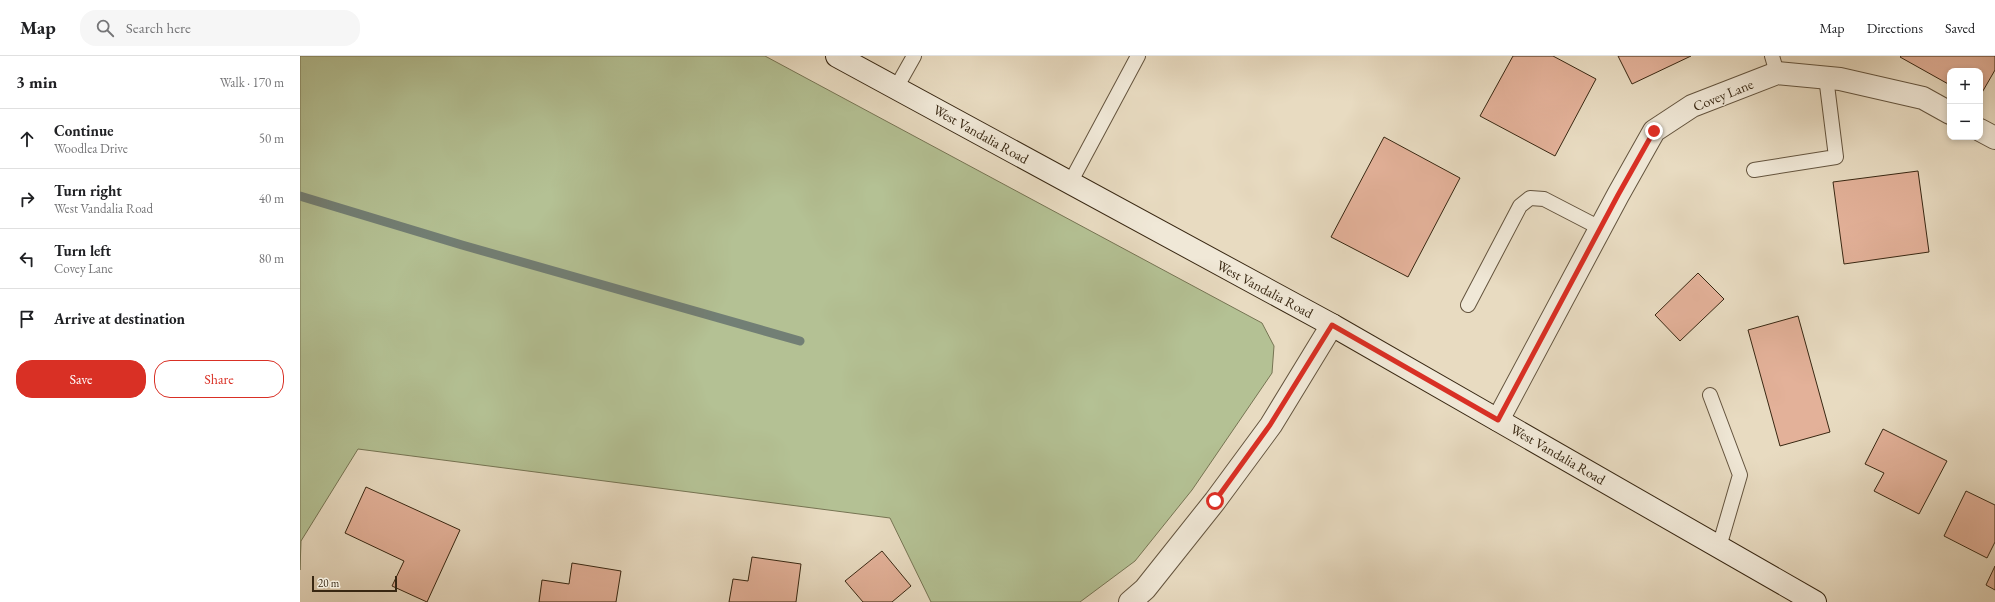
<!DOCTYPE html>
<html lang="en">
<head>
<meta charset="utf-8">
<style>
  :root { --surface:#fff; --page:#f6f6f6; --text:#202124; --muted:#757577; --line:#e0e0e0; --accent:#d93025 }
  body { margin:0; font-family:"EB Garamond",serif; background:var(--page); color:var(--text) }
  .controls { position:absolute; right:12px; top:12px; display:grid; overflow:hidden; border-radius:8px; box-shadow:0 2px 6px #0003 }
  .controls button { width:36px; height:36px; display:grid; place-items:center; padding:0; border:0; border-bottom:1px solid var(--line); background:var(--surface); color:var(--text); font:20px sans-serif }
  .scale { position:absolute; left:12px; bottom:10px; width:85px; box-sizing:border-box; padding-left:4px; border:2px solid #382712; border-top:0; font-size:11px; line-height:14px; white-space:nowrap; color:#382712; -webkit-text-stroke:3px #f0e8d7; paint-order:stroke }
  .stop { position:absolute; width:12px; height:12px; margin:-9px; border:3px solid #d93025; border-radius:50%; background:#fff }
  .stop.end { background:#d93025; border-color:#fff; box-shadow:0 1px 4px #0008 }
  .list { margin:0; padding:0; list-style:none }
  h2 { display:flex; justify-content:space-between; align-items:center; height:52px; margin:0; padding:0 16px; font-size:17px }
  h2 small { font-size:13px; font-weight:400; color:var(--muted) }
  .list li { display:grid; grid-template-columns:26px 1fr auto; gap:12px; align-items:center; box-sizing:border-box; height:60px; padding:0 16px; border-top:1px solid var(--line) }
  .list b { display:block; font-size:15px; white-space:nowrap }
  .list p { margin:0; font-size:13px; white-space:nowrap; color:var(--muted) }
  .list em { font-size:13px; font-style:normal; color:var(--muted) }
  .actions { display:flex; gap:8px; padding:12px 16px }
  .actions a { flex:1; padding:9px 0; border:1px solid var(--accent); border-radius:16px; text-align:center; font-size:14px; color:var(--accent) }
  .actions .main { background:var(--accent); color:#fff }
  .icon { flex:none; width:22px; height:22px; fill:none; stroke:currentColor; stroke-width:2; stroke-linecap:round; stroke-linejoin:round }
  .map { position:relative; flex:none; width:1695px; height:546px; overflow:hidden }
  header { display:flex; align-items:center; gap:24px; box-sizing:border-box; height:56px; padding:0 20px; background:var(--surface); border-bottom:1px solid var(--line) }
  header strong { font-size:19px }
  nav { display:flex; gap:22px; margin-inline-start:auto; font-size:14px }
  .search { width:280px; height:36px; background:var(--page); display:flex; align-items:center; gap:10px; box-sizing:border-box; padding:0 14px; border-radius:16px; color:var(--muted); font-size:15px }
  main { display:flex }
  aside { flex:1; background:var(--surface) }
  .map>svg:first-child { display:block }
  .green { fill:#b4c194; stroke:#767453 }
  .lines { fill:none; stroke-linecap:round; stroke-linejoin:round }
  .stream { stroke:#727f75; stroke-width:9 }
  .building { fill:#e3b199; stroke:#382712 }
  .lane-casing { stroke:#64543e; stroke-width:16 }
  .street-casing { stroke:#64543e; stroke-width:24 }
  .secondary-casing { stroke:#382712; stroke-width:24 }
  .lane { stroke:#f0e8d7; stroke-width:14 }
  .street { stroke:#f0e8d7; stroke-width:22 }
  .secondary { stroke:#f0e8d7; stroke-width:22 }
  .route { stroke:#d93025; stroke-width:5 }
  .labels { text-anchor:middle; stroke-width:3; stroke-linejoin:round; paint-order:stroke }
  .street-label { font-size:14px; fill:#382712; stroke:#f0e8d7 }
</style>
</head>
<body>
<header>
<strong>Map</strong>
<div class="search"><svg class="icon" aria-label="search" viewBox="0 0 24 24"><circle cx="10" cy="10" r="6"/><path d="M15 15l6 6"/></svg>Search here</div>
<nav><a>Map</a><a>Directions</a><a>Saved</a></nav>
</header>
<main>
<aside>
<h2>3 min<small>Walk · 170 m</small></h2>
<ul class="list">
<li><svg class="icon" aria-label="ahead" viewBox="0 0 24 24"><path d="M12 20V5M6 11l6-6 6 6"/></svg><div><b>Continue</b><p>Woodlea Drive</p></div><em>50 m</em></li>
<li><svg class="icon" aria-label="right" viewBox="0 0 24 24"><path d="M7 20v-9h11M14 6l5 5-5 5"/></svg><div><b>Turn right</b><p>West Vandalia Road</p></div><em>40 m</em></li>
<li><svg class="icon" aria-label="left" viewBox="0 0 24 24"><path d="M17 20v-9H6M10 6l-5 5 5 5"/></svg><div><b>Turn left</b><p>Covey Lane</p></div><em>80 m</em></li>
<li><svg class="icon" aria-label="arrive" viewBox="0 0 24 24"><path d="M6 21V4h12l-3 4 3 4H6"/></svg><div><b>Arrive at destination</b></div></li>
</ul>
<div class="actions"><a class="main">Save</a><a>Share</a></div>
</aside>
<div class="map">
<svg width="1695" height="546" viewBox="0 0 1695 546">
  <rect width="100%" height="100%" fill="#e8dbc1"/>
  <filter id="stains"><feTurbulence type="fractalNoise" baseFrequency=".005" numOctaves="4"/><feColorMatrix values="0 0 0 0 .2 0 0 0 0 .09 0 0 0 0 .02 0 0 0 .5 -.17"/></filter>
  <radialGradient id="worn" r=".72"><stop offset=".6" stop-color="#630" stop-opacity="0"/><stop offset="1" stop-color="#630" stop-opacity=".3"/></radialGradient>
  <!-- green -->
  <path class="green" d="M 0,0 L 465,0 L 962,267 L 974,290 L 972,317 L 892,434 L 835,505 L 780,546 L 631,546 L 590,462 L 58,393 L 1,485 L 0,514 Z"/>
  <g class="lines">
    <!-- stream -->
    <path class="stream" d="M 0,140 L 162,189 L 500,285"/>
  </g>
  <!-- building -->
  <path class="building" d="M 1213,0 L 1253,0 L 1296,23 L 1255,100 L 1180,60 Z
    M 1318,0 L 1391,0 L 1332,28 Z
    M 1601,0 L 1695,0 L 1695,14 L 1680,40 L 1680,15 L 1650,15 L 1650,29 L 1600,1 Z
    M 1084,81 L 1160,122 L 1108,221 L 1031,181 Z
    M 1618,115 L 1629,196 L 1544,208 L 1533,126 Z
    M 1398,217 L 1424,243 L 1380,285 L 1355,259 Z
    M 1498,260 L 1530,376 L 1480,390 L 1448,274 Z
    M 1583,373 L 1647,405 L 1619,458 L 1574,435 L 1584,417 L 1565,408 Z
    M 66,431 L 160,474 L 127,546 L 92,530 L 104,505 L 45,477 Z
    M 1666,435 L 1695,449 L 1695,486 L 1687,502 L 1644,480 Z
    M 582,495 L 611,530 L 592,546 L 563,546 L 545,525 Z
    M 452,501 L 501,508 L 496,546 L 429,546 L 433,523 L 448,525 Z
    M 272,507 L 321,515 L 316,546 L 239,546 L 242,524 L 269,528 Z
    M 1695,510 L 1695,534 L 1686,529 Z"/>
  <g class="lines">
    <!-- lane casing -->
    <g class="lane-casing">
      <path id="lane" d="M 1472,0 L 1477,17
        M 596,32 L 614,0
        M 1454,114 L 1536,101 L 1526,21
        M 770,127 L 838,0
        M 1168,249 L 1220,150 L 1230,142 L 1244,143 L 1300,172
        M 1410,339 L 1440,419 L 1419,491"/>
    </g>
    <!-- street casing -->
    <g class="street-casing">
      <path id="street" d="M 1680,74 L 1695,82
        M 1198,364 L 1318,139 L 1354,75 L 1392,50 L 1477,17 L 1540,23 L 1623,42 L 1650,57
        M 830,546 L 845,533 L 915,445 L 971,369 L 1032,269"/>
    </g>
    <!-- secondary casing -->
    <g class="secondary-casing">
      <path id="secondary" d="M 537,0 L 1032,269 L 1515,546"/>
    </g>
    <!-- lane -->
    <use href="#lane" class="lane"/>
    <!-- street -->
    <use href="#street" class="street"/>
    <!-- secondary -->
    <use href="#secondary" class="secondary"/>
  </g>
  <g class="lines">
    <!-- route -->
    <path class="route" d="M 915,445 L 970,369 L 1032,269 L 1198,364 L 1318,139 L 1354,75"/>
  </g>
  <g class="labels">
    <!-- street labels -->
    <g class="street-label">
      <text transform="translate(1423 39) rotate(-22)" y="5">Covey Lane</text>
      <text transform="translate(681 78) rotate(29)" y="5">West Vandalia Road</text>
      <text transform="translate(965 233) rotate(28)" y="5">West Vandalia Road</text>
      <text transform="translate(1258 398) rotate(30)" y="5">West Vandalia Road</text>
    </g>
  </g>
  <rect width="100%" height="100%" filter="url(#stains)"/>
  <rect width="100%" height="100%" fill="url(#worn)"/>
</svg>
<div class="controls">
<button>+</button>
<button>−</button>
</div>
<div class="scale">20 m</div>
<div class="stop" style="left:915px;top:445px"></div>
<div class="stop end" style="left:1354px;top:75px"></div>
</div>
</main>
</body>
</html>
